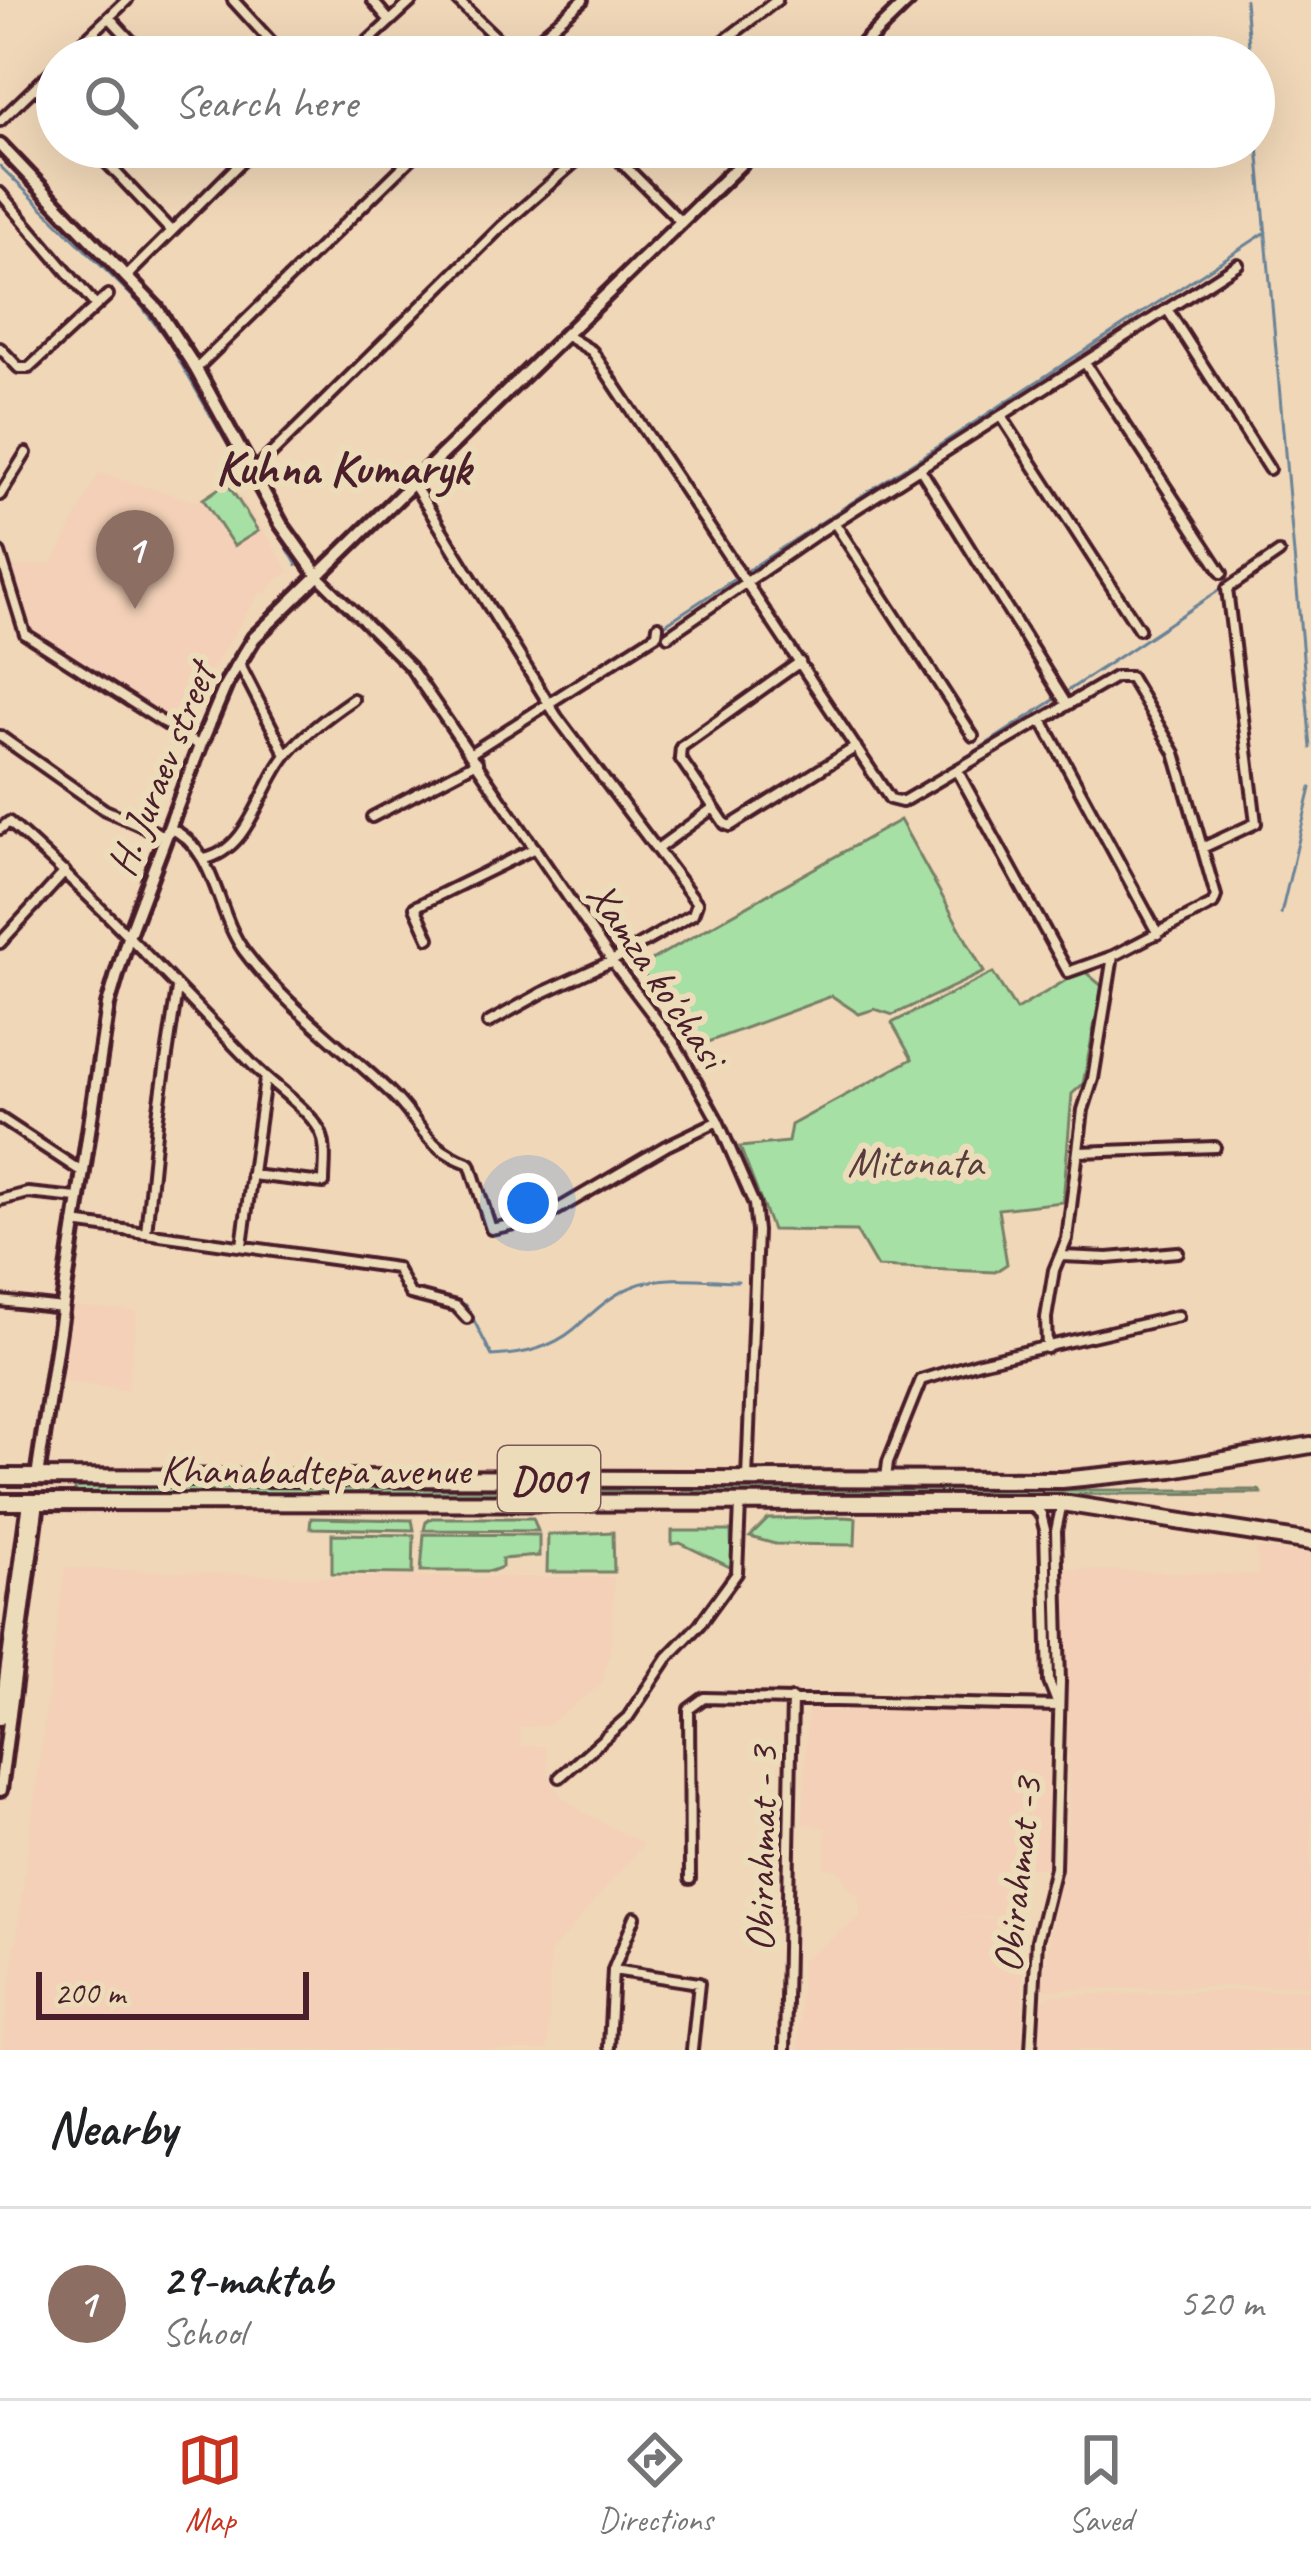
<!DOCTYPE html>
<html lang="en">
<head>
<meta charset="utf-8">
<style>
  :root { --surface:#fff; --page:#f6f6f6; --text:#202124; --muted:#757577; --line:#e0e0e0; --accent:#c8321e }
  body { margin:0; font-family:Caveat,sans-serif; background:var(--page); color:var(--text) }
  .scale { position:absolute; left:36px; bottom:30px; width:273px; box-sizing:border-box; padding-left:12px; border:6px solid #4a1f2b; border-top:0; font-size:33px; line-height:42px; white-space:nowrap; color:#4a1f2b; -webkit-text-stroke:9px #eddcb9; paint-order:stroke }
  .you { position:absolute; left:528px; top:1203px; width:42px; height:42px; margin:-30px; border:9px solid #fff; border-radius:50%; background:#1a73e8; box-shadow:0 0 0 18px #1a73e833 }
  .badge { display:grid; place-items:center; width:78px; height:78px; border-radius:50%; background:var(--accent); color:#fff; font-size:39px; font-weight:700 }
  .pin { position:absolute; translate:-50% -99px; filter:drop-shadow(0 3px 6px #0008) }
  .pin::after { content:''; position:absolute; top:63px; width:42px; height:36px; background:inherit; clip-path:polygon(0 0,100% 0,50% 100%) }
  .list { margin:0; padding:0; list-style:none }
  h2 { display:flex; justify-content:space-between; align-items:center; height:156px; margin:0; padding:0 48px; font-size:51px }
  h2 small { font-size:39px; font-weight:400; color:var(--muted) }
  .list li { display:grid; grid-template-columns:78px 1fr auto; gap:36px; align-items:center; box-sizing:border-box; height:192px; padding:0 48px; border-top:3px solid var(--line) }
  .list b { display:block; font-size:45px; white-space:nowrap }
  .list p { margin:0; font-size:39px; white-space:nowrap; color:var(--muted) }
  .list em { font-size:39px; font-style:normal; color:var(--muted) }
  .icon { flex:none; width:66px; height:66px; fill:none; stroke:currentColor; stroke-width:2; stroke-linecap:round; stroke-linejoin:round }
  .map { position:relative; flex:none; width:1311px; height:2050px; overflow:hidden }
  .search { position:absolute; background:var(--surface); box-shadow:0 12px 48px #0002; left:36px; right:36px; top:36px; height:132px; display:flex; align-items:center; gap:30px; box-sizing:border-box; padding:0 42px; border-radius:66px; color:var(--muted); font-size:45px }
  .sheet { height:348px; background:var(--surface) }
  nav { display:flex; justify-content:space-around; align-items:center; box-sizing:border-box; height:168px; border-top:3px solid var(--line); background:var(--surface); font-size:33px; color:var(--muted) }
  nav a { display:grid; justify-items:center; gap:6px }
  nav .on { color:var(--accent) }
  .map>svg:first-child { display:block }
  .built { fill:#f3d0b7 }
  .green { fill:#a6e0a5; stroke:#788068; stroke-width:3 }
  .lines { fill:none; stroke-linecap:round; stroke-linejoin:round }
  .stream { stroke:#698397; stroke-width:3 }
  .street-casing { stroke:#4a1f2b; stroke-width:16 }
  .secondary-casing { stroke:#4a1f2b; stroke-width:20 }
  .highway-casing { stroke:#4a1f2b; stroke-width:22 }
  .street { stroke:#eddcb9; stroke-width:8 }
  .secondary { stroke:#eddcb9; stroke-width:10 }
  .highway { stroke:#eddcb9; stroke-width:14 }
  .labels { text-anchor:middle; stroke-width:12; stroke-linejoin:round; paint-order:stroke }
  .shield { fill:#eddcb9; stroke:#7b5856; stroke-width:3 }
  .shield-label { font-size:39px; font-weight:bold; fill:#4a1f2b }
  .street-label { font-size:42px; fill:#4a1f2b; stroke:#eddcb9 }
  .park-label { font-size:42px; fill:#583c3d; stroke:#eddcb9 }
  .quarter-label { font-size:48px; font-weight:bold; fill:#4a1f2b; stroke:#eddcb9 }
</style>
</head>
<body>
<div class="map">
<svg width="1311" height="2050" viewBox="0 0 1311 2050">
  <rect width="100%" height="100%" fill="#f0d7b8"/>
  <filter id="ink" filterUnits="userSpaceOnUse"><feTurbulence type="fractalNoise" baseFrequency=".00833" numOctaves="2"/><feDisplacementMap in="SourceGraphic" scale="24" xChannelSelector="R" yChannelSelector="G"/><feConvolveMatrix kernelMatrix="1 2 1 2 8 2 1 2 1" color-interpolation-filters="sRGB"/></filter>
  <g filter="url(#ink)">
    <!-- built -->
    <path class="built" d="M 99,473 L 196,502 L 229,478 L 289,572 L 277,579 L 265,594 L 259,593 L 210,673 L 183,733 L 132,702 L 24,625 L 9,568 L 52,564 Z
      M 71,1306 L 137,1311 L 127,1390 L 59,1380 Z
      M 1257,1548 L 1311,1555 L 1311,1985 L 1042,1989 L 1069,1816 L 1066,1569 L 1259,1575 Z
      M 65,1568 L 318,1577 L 614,1577 L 610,1651 L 601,1684 L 548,1725 L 519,1727 L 521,1746 L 545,1746 L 550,1780 L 561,1796 L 584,1813 L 643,1844 L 550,1953 L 548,2050 L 2,2050 Z
      M 808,1710 L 1049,1714 L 1047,1868 L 1022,1868 L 1021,1916 L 926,1917 L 1023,1919 L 1022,2050 L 799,2050 L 802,1961 L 860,1917 L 860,1896 L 850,1889 L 838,1870 L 825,1868 L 826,1828 L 803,1824 Z
      M 1311,1989 L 1311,2050 L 1039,2050 L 1040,2005 L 1049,1996 Z"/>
    <!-- green -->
    <path class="green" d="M 227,483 L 258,531 L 234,546 L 203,499 Z
      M 900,820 L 984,972 L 893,1015 L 875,1009 L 859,1014 L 832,996 L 697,1046 L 639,967 Z
      M 1083,970 L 1102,986 L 1083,1084 L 1072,1094 L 1063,1202 L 998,1209 L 1007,1264 L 995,1272 L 877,1267 L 856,1231 L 772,1230 L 740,1147 L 788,1142 L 791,1125 L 912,1059 L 892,1023 L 993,973 L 1016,1010 Z
      M 75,1487 L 654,1490 L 654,1497 L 75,1492 Z
      M 683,1490 L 1259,1490 L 1261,1493 L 682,1497 Z
      M 844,1517 L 856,1518 L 855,1545 L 775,1544 L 750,1537 L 768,1519 Z
      M 311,1518 L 412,1520 L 414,1530 L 310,1528 Z
      M 432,1518 L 533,1518 L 538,1531 L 424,1530 L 426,1522 Z
      M 672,1531 L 731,1531 L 732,1568 L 680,1543 L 672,1544 Z
      M 613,1532 L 614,1572 L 547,1572 L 548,1535 Z
      M 332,1534 L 414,1535 L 413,1574 L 332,1573 Z
      M 424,1534 L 539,1535 L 539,1556 L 502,1559 L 502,1567 L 492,1571 L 421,1571 Z"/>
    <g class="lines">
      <!-- stream -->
      <path class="stream" d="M 1245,0 L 1250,57
        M 1254,100 L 1311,748
        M 0,166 L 140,304 L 168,341 L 297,565
        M 661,627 L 1266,232
        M 1069,690 L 1227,585
        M 971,754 L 1057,698
        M 1281,914 L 1311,788
        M 412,1290 L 466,1305 L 492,1356 C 520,1355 551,1348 573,1330 C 593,1313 608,1296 634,1286 C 665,1274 705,1280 738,1281"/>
      <!-- street casing -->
      <g class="street-casing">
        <path id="street" d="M 233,0 L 285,57
          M 372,0 L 390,21
          M 457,0 L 516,57
          M 109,17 L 146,57
          M 67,57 L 127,0
          M 351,57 L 413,0
          M 517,57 L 583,0
          M 703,57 L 777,0
          M 36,87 L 57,110
          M 0,121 L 57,66
          M 92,147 L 171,231
          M 228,147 L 241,162
          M 606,147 L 680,221
          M 0,193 L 96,306
          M 128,275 L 256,147
          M 1167,309 L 1269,469
          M 567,336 L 592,351 L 890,799 L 902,802 L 1115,677 L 1130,677 L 1175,753 L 1216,896 L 1213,904 L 1113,956 L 1068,972 L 957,770
          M 0,348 L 19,368 L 29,368 L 108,295
          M 1085,363 L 1222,573
          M 196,369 L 423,147
          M 1002,417 L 1139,629
          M 921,470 L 1067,705
          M 253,472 L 501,227 L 592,147
          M 414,485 L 557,717 L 697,903 L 693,914 L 612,961 L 542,993 L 488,1023
          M 0,495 L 26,453
          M 834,522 L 973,736
          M 0,553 L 25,634 L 200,746
          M 319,577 L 410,667 L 612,961 L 675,1044 L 718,1121 L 754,1204 L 757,1231 L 747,1478
          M 668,636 L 818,533 L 1238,264
          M 800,662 L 681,747 L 680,758 L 725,824 L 730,826 L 856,747
          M 239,663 L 286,755
          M 1042,720 L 1158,934
          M 0,736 L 105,810 L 165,836
          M 471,753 L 657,634 L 658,626
          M 372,817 L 477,762
          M 170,828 C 217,850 215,911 244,951 C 285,1006 341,1045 390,1092 C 422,1123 422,1146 470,1164 L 491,1229 L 543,1218 L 666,1146 L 718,1121
          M 0,829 L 9,822 C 95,898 172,982 252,1064 C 270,1083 307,1108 319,1129 C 328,1145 324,1165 324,1183 L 251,1175
          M 1202,848 L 1256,823 L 1227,589 L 1279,553
          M 657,849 L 713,808
          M 204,859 C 251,850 260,785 288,753 C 306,732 331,714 353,699
          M 429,938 L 415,907 L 535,848
          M 0,943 L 65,872
          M 0,1118 L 82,1172
          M 1079,1152 L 1215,1147
          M 0,1200 L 28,1193 L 77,1198
          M 74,1223 L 396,1268 L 410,1294 L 456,1306 L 467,1318
          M 146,1233 L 157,1122 L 177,989
          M 242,1245 L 265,1079
          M 1062,1256 L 1108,1258 L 1178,1252
          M 0,1301 L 63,1308
          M 1047,1348 L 1046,1318 L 1054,1270 L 1067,1239 L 1083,1110 L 1093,1079 L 1113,956
          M 886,1478 L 888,1462 L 921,1380 L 980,1362 L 1178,1316
          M 1031,1505 L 1041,1514 L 1045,1530 L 1049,1682 L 1058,1705
          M 560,1777 L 628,1717 L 668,1657 L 699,1625 L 737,1573 L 740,1504
          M 690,1879 L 689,1709 L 704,1698 L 1058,1706
          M 613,1970 L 699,1983 L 692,2050
          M 609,2047 L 613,1970 L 635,1917
          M 785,2050 L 792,1699
          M 1031,2050 L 1037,1940 L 1055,1868 L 1060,1682 L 1056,1531 L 1062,1503"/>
      </g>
      <!-- secondary casing -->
      <g class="secondary-casing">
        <path id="secondary" d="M 850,57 L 909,0
          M 0,145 L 157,309 L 196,369 L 281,524 L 319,577
          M 37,1477 L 108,1005 L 129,934 L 200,746 L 227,682 L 254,638 L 758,147
          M 0,1719 L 29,1502
          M 0,1790 L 38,1502"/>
      </g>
      <!-- highway casing -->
      <g class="highway-casing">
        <path id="highway" d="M 0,1477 L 1062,1480 L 1172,1469 L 1311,1445
          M 0,1502 L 1062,1503 L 1311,1542"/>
      </g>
      <!-- street -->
      <use href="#street" class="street"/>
      <!-- secondary -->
      <use href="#secondary" class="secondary"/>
      <!-- highway -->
      <use href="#highway" class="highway"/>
    </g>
  </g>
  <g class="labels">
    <!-- shield labels -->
    <rect class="shield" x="498" y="1446" width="102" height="66" rx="9"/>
    <g class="shield-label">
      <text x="549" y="1493">D001</text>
    </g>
    <!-- street labels -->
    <g class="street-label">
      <text transform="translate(160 769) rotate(-68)" y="15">H. Juraev street</text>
      <text transform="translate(658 974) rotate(56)" y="15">Xamza ko'chasi</text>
      <text x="315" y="1484">Khanabadtepa avenue</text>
      <text transform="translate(760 1849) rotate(-89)" y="15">Obirahmat - 3</text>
      <text transform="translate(1016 1875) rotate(-84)" y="15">Obirahmat -3</text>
    </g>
    <!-- park labels -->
    <g class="park-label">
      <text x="915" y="1176">Mitonata</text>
    </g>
    <!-- quarter labels -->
    <g class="quarter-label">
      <text x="343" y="484">Kuhna Kumaryk</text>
    </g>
  </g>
</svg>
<div class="scale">200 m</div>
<div class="you"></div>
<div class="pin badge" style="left:135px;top:609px;background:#8d6e63">1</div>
<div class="search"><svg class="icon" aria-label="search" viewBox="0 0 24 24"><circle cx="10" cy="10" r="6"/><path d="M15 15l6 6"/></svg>Search here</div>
</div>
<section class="sheet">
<h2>Nearby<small></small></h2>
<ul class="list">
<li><span class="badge" style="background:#8d6e63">1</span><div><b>29-maktab</b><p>School</p></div><em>520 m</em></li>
</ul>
</section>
<nav>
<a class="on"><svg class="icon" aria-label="map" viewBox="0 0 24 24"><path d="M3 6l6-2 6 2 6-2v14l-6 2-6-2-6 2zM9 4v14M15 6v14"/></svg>Map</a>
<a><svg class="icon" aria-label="directions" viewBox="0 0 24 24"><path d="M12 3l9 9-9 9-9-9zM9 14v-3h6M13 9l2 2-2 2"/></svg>Directions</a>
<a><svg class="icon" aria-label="saved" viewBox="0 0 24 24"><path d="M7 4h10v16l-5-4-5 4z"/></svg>Saved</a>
</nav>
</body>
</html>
